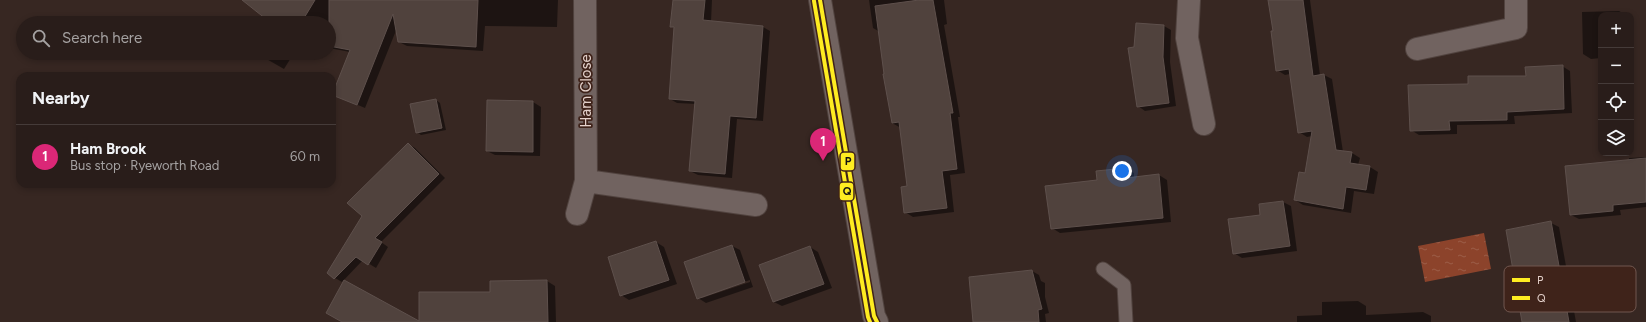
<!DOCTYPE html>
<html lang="en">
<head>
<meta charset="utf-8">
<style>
  :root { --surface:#291d1a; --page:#352a27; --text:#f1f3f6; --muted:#a5a2a2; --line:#453b39; --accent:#db2777 }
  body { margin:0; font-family:Figtree,sans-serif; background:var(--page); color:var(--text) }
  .controls { position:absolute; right:12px; top:12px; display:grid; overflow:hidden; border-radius:8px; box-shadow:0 2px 6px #0003 }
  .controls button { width:36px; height:36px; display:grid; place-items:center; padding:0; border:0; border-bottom:1px solid var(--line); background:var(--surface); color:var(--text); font:20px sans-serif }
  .you { position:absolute; left:1122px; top:171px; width:14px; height:14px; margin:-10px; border:3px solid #fff; border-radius:50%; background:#1a73e8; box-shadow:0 0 0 6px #1a73e833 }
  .badge { display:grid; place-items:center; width:26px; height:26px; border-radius:50%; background:var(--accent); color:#fff; font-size:13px; font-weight:700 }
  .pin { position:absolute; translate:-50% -33px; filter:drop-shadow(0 1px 2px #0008) }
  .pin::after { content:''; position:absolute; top:21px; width:14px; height:12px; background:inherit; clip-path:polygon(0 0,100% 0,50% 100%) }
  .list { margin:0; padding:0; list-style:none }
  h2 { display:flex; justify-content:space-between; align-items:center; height:52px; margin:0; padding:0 16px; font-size:17px }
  h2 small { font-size:13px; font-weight:400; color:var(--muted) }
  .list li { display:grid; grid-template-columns:26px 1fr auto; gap:12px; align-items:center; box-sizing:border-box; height:64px; padding:0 16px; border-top:1px solid var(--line) }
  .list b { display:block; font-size:15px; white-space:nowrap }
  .list p { margin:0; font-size:13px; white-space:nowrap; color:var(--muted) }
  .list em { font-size:13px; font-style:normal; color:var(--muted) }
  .icon { flex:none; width:22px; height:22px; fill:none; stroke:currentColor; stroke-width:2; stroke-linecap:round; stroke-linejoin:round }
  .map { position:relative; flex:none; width:1646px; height:322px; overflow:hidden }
  .search { position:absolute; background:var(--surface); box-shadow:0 2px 6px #0003; left:16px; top:16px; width:320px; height:44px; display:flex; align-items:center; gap:10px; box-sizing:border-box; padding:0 14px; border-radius:22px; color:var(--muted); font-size:15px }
  .panel { position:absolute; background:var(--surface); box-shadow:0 2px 6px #0003; left:16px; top:72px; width:320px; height:116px; border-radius:12px }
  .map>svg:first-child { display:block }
  .water { fill:url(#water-ripples) }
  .shadow { fill:#0007; fill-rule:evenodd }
  .building { fill:#50423d; stroke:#5e504c }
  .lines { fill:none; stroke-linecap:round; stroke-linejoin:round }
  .service-casing { stroke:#51433f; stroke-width:15 }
  .minor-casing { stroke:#51433f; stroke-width:24 }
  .tertiary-casing { stroke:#51433f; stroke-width:24 }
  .service { stroke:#716360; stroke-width:13 }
  .minor { stroke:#716360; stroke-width:22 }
  .tertiary { stroke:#716360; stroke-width:22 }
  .bus-1-casing { stroke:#3f231a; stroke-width:7 }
  .bus-2-casing { stroke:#3f231a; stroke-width:7 }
  .bus-1 { stroke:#feec21; stroke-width:4 }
  .bus-2 { stroke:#feec21; stroke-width:4 }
  .labels { text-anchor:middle; stroke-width:3.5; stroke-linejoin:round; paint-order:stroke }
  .street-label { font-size:15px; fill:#e4d1cb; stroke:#3f231a }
  .key { fill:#3f231a; stroke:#71574f; stroke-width:1 }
  .key-label { font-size:11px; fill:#e4d1cb }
  .line-badge { stroke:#3f231a; stroke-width:1.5 }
  .pale-badge-label { font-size:11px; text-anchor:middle; font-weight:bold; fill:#111 }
</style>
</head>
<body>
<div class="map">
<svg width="1646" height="322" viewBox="0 0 1646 322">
  <defs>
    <pattern id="water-ripples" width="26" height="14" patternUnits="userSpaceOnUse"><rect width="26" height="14" fill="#8c432b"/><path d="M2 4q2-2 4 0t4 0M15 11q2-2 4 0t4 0" fill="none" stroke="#9c5d48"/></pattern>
  </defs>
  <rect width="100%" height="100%" fill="#372722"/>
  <!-- water -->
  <path class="water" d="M 1484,233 L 1491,269 L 1425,282 L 1418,246 Z"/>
  <!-- shadow -->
  <path class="shadow" d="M 244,0 L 558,0 L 557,27 L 485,26 L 483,51 L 407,46 L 399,42 L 397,28 L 365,108 L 334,95 L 350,52 L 329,48 L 329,23 L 273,23 Z
    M 674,0 L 712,0 L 711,22 L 763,27 L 770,31 L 763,121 L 737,119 L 732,178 L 698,175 L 690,171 L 696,104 L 677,103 L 670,99 L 674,28 L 671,26 Z
    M 869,0 L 944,0 L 947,24 L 944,25 L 960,117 L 958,117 L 965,173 L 950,175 L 954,212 L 913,217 L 905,212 L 908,187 L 901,128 L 892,123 L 880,32 L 873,28 Z
    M 1269,0 L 1310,0 L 1320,75 L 1324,75 L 1332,79 L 1343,152 L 1352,153 L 1360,158 L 1358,165 L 1370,167 L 1378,172 L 1374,194 L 1354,191 L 1351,213 L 1303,205 L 1295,200 L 1306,174 L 1312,136 L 1307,137 L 1299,132 L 1290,74 L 1285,75 L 1277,70 L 1274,32 Z
    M 1619,11 L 1626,15 L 1601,15 L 1601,58 L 1591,59 L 1583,54 L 1582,12 Z
    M 1137,24 L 1164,26 L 1171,30 L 1170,62 L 1176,106 L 1145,111 L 1138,106 L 1135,48 Z
    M 256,53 L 294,53 L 284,69 Z
    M 1562,66 L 1570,71 L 1572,113 L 1514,116 L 1515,124 L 1457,125 L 1457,134 L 1419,135 L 1411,130 L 1469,85 L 1527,77 Z
    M 436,100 L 440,103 L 446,130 L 421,135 L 417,132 Z
    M 488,101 L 533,102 L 541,107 L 540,156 L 495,155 L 487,151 Z
    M 408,144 L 415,148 L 445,178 L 381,242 L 388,247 L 376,268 L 363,260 L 342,282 L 335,278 Z
    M 1646,157 L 1646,207 L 1620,210 L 1621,215 L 1579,219 L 1571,215 L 1629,161 L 1629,158 Z
    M 1126,169 L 1134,173 L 1134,178 L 1159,175 L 1167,180 L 1171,222 L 1060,233 L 1052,228 L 1098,181 Z
    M 1283,202 L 1291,206 L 1297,251 L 1242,258 L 1234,253 L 1262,216 L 1260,204 Z
    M 1551,223 L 1559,227 L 1576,322 L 1523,322 Z
    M 656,242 L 664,247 L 677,284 L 629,300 L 621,295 Z
    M 732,246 L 740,250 L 753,287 L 706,303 L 698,298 L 685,262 ZM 750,280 L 750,282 L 702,298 L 702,296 Z
    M 810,247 L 818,252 L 832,288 L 782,306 L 774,302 Z
    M 1032,271 L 1039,275 L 1041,281 L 1045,283 L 1045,297 L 1049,313 L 1045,314 L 1046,322 L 974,322 Z
    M 547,281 L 555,286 L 556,322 L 420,322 L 491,293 Z
    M 1358,301 L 1366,306 L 1366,315 L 1423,312 L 1431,316 L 1431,322 L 1297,322 L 1297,316 L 1322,315 L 1322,302 Z"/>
  <!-- building -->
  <path class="building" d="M 242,0 L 315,0 L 301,23 L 271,23 Z
    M 329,0 L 478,0 L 476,47 L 398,42 L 393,14 L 357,105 L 332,95 L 350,50 L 329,46 Z
    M 673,0 L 705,0 L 703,20 L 763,26 L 756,118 L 730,116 L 725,174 L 689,171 L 695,101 L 669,99 L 674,27 L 670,27 Z
    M 919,0 L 933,0 L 953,113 L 950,113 L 957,169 L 942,171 L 947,208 L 904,213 L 901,187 L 907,186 L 899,122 L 892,123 L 883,74 L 884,74 L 875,6 Z
    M 1268,0 L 1303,0 L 1313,76 L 1324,74 L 1336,150 L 1352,152 L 1350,163 L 1370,166 L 1366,190 L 1346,187 L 1343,209 L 1294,200 L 1299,172 L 1305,173 L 1312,131 L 1298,133 L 1289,69 L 1276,71 L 1271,31 L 1273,31 Z
    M 1136,23 L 1164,25 L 1163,57 L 1169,103 L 1137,107 L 1128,48 L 1134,47 Z
    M 1563,65 L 1564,109 L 1507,112 L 1507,120 L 1449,121 L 1450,130 L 1410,131 L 1408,85 L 1468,84 L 1468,76 L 1526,76 L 1525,67 Z
    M 436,99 L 442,128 L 416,133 L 410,104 Z
    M 487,100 L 533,101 L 533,152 L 486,151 Z
    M 408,143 L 439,174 L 375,238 L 382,242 L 368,265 L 356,257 L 334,279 L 327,273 L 362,216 L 347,203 Z
    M 1646,158 L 1646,202 L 1613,205 L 1613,211 L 1570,215 L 1565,166 Z
    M 1126,168 L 1126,178 L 1159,174 L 1163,218 L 1051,229 L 1045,186 L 1097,180 L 1096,171 Z
    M 1283,201 L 1290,246 L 1233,254 L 1228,219 L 1260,215 L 1259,204 Z
    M 1551,221 L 1569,322 L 1522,322 L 1506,230 Z
    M 656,241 L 669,280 L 620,296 L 608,257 Z
    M 732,245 L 745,282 L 697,299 L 684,262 Z
    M 810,246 L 824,284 L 773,302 L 759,265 Z
    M 1032,270 L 1042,309 L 1038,310 L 1039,322 L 973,322 L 969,277 Z
    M 344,280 L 419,321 L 419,292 L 490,292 L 490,281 L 547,280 L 548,322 L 342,322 L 326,313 Z"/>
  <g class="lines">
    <!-- service casing -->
    <g class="service-casing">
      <path id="service" d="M 1103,269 L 1124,285 L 1126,322"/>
    </g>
    <!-- minor casing -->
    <g class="minor-casing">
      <path id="minor" d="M 1189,0 L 1187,38 L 1204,124
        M 1417,49 L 1516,28 L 1516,0
        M 586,181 L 756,205
        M 577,214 L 586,181 L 585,0"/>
    </g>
    <!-- tertiary casing -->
    <g class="tertiary-casing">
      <path id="tertiary" d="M 820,0 L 874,316 L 877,322"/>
    </g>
    <!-- service -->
    <use href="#service" class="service"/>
    <!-- minor -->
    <use href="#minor" class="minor"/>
    <!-- tertiary -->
    <use href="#tertiary" class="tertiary"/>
    <!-- bus-1 casing -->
    <g class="bus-1-casing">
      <path id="bus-1" d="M 820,0 L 874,316 L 877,322"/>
    </g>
    <!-- bus-2 casing -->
    <g class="bus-2-casing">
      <path id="bus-2" d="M 814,1 L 868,317 L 870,322"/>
    </g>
    <!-- bus-1 -->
    <use href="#bus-1" class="bus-1"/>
    <!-- bus-2 -->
    <use href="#bus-2" class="bus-2"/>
  </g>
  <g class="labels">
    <!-- street labels -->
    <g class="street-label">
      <text transform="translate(586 91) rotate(-90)" y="5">Ham Close</text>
    </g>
  </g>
  <!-- legend -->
  <rect x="1504" y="266" width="132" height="46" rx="6" class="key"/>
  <rect x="1512" y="278" width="18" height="4" fill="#feec21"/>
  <rect x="1512" y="296" width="18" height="4" fill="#feec21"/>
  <g class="key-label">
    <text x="1537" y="284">P</text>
    <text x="1537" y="302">Q</text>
  </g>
  <g class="line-badge">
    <rect x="840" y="152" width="15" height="19" rx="4" fill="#feec21"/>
    <rect x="839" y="182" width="15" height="19" rx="4" fill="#feec21"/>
  </g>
  <g class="pale-badge-label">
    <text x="848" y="165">P</text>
    <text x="847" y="195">Q</text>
  </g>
</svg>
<div class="controls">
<button>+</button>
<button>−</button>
<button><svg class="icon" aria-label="locate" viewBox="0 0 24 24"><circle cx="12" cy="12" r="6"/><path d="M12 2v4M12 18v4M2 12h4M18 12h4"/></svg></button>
<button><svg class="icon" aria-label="layers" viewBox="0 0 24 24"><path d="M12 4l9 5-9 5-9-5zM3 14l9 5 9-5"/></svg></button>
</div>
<div class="you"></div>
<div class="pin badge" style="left:823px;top:161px">1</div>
<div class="search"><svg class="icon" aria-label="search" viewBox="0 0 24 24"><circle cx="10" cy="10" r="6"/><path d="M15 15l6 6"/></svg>Search here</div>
<section class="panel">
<h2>Nearby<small></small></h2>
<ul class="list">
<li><span class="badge">1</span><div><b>Ham Brook</b><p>Bus stop · Ryeworth Road</p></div><em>60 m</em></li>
</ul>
</section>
</div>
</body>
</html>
